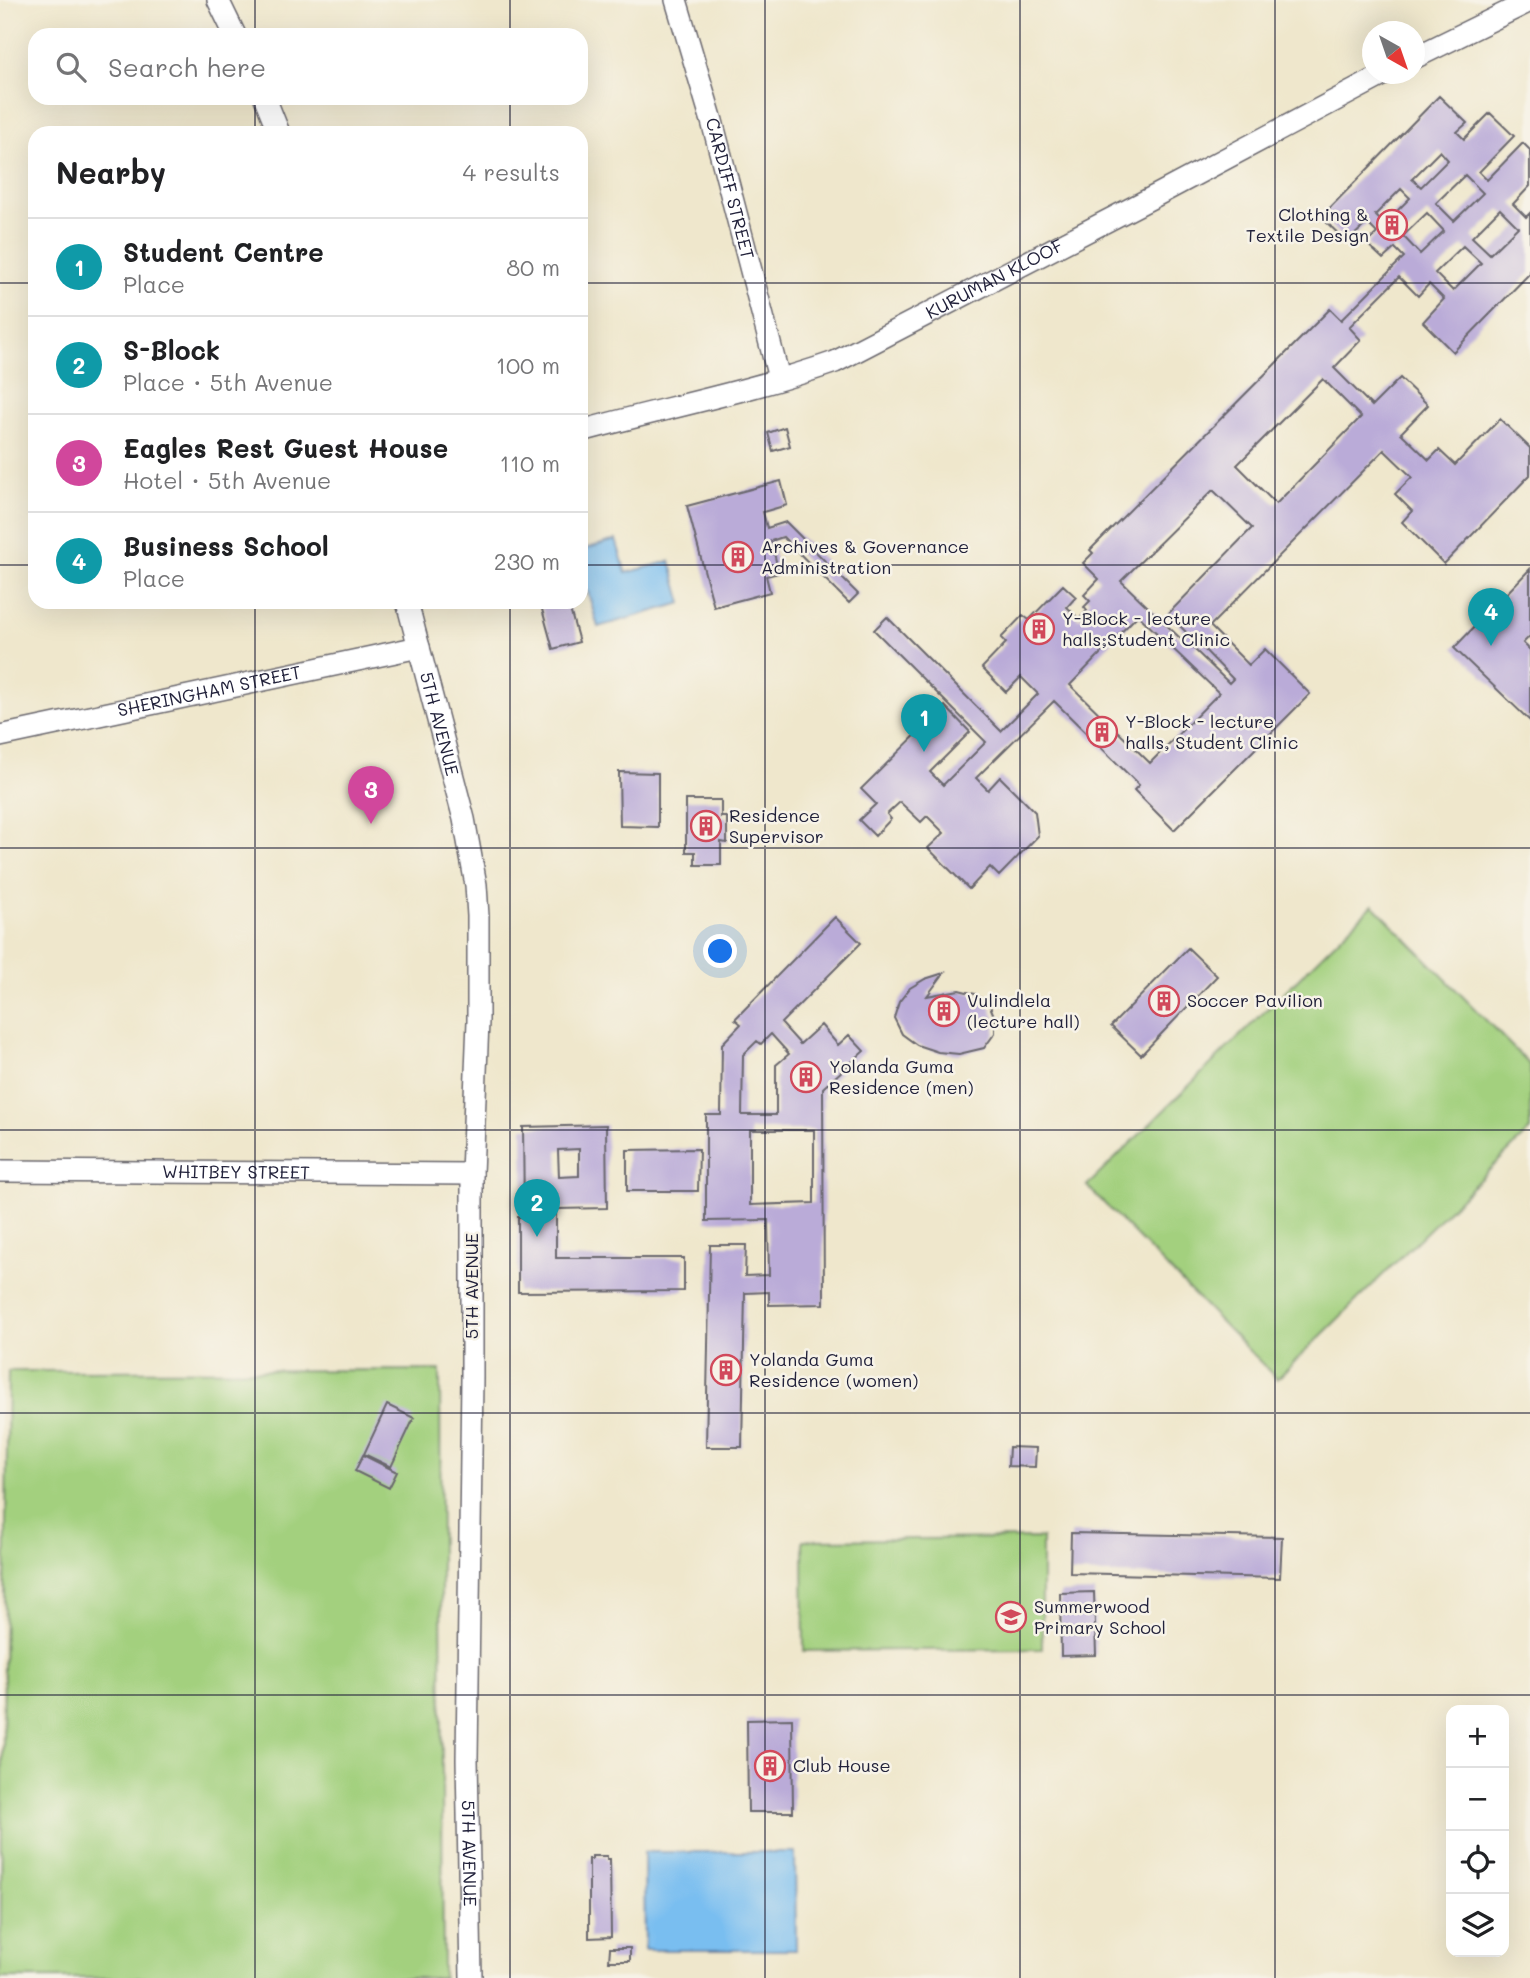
<!DOCTYPE html>
<html lang="en">
<head>
<meta charset="utf-8">
<style>
  :root { --surface:#fff; --page:#f2f2f2; --text:#202124; --muted:#757577; --line:#e0e0e0; --accent:#111827 }
  body { margin:0; font-family:Mali,sans-serif; background:var(--page); color:var(--text) }
  .controls { position:absolute; right:21px; bottom:21px; display:grid; overflow:hidden; border-radius:14px; box-shadow:0 7px 28px #0002 }
  .controls button { width:63px; height:63px; display:grid; place-items:center; padding:0; border:0; border-bottom:2px solid var(--line); background:var(--surface); color:var(--text); font:35px sans-serif }
  .compass { position:absolute; left:1362px; top:21px; width:63px; height:63px; border-radius:50%; background:var(--surface); box-shadow:0 7px 28px #0002; rotate:140deg }
  .you { position:absolute; left:721px; top:952px; width:24px; height:24px; margin:-18px; border:5px solid #fff; border-radius:50%; background:#1a73e8; box-shadow:0 0 0 10px #1a73e833 }
  .badge { display:grid; place-items:center; width:46px; height:46px; border-radius:50%; background:var(--accent); color:#fff; font-size:23px; font-weight:700 }
  .pin { position:absolute; translate:-50% -58px; filter:drop-shadow(0 2px 4px #0008) }
  .pin::after { content:''; position:absolute; top:37px; width:24px; height:21px; background:inherit; clip-path:polygon(0 0,100% 0,50% 100%) }
  .list { margin:0; padding:0; list-style:none }
  h2 { display:flex; justify-content:space-between; align-items:center; height:91px; margin:0; padding:0 28px; font-size:30px }
  h2 small { font-size:23px; font-weight:400; color:var(--muted) }
  .list li { display:grid; grid-template-columns:46px 1fr auto; gap:21px; align-items:center; box-sizing:border-box; height:98px; padding:0 28px; border-top:2px solid var(--line) }
  .list b { display:block; font-size:26px; white-space:nowrap }
  .list p { margin:0; font-size:23px; white-space:nowrap; color:var(--muted) }
  .list em { font-size:23px; font-style:normal; color:var(--muted) }
  .icon { flex:none; width:38px; height:38px; fill:none; stroke:currentColor; stroke-width:2; stroke-linecap:round; stroke-linejoin:round }
  .map { position:relative; flex:none; width:1530px; height:1978px; overflow:hidden }
  .search { position:absolute; background:var(--surface); box-shadow:0 7px 28px #0002; left:28px; top:28px; width:560px; height:77px; display:flex; align-items:center; gap:18px; box-sizing:border-box; padding:0 24px; border-radius:21px; color:var(--muted); font-size:26px }
  .panel { position:absolute; background:var(--surface); box-shadow:0 7px 28px #0002; left:28px; top:126px; width:560px; height:483px; border-radius:21px }
  .map>svg:first-child { display:block }
  .green { fill:#a3d07e; stroke:#62795c; stroke-width:2 }
  .water { fill:#79bef0; stroke:#4e7096; stroke-width:2 }
  .building { fill:#baabd8; fill-rule:evenodd }
  .lines { fill:none; stroke-linecap:round; stroke-linejoin:round }
  .street-casing { stroke:#6a676e; stroke-width:24 }
  .street { stroke:#fff; stroke-width:21 }
  .grid { fill:none; stroke:#22223b; stroke-width:2; stroke-opacity:0.55 }
  .labels { text-anchor:middle; stroke-width:5; stroke-linejoin:round; paint-order:stroke }
  .street-label { font-size:18px; fill:#22223b; stroke:#f7f3e8 }
  .poi-label { font-size:18px; fill:#22223b; stroke:#f7f3e8; text-anchor:start }
</style>
</head>
<body>
<div class="map">
<svg width="1530" height="1978" viewBox="0 0 1530 1978">
  <rect width="100%" height="100%" fill="#f7f3e8"/>
  <filter id="ink" filterUnits="userSpaceOnUse"><feTurbulence type="fractalNoise" baseFrequency=".0143" numOctaves="2"/><feDisplacementMap in="SourceGraphic" scale="14" xChannelSelector="R" yChannelSelector="G"/><feConvolveMatrix kernelMatrix="1 2 1 2 8 2 1 2 1" color-interpolation-filters="sRGB"/></filter>
  <filter id="wash" filterUnits="userSpaceOnUse"><feTurbulence type="fractalNoise" baseFrequency=".00686" numOctaves="4" result="noise"/><feDisplacementMap in="SourceGraphic" scale="28" xChannelSelector="R" yChannelSelector="G"/><feGaussianBlur stdDeviation="1.57" result="paint"/><feColorMatrix in="noise" values="0 0 0 0 0 0 0 0 0 0 0 0 0 0 0 0 0 1.4 0 .05"/><feComposite in="paint" operator="in"/></filter>
  <g filter="url(#wash)">
    <rect width="100%" height="100%" fill="#efe7cc"/>
    <!-- green -->
    <path class="green" d="M 1373,905 L 1530,1065 L 1530,1130 L 1277,1379 L 1087,1186 Z
      M 440,1370 L 443,1978 L 0,1978 L 8,1371 Z
      M 1042,1538 L 1042,1649 L 804,1651 L 803,1540 Z"/>
    <!-- water -->
    <path class="water" d="M 616,540 L 626,573 L 670,561 L 682,603 L 598,627 L 581,568 L 581,550 Z
      M 644,1852 L 795,1852 L 796,1950 L 645,1950 Z"/>
    <g id="blocks">
      <!-- building -->
      <path class="building" d="M 1439,96 L 1467,123 L 1457,132 L 1464,139 L 1490,113 L 1514,136 L 1479,172 L 1487,180 L 1523,143 L 1530,150 L 1530,186 L 1513,204 L 1526,217 L 1530,213 L 1530,273 L 1453,352 L 1423,322 L 1444,299 L 1429,284 L 1418,296 L 1399,277 L 1349,327 L 1361,340 L 1334,368 L 1372,406 L 1400,378 L 1428,405 L 1401,433 L 1429,460 L 1439,450 L 1455,465 L 1500,419 L 1530,448 L 1530,475 L 1444,564 L 1402,522 L 1412,511 L 1395,494 L 1412,477 L 1384,450 L 1210,626 L 1249,665 L 1265,649 L 1310,694 L 1174,830 L 1134,790 L 1139,785 L 1054,701 L 976,778 L 988,790 L 1000,777 L 1035,812 L 1038,836 L 999,876 L 990,867 L 969,889 L 928,848 L 944,833 L 927,816 L 921,822 L 900,802 L 887,814 L 891,819 L 875,836 L 859,820 L 876,804 L 861,789 L 945,706 L 970,732 L 930,772 L 943,785 L 986,742 L 874,630 L 887,617 L 1001,731 L 1038,694 L 1021,677 L 1006,692 L 982,668 L 1006,643 L 1001,638 L 1023,615 L 1029,620 L 1063,585 L 1076,597 L 1067,607 L 1079,619 L 1087,611 L 1084,607 L 1090,601 L 1084,595 L 1099,579 L 1083,563 L 1093,553 L 1090,550 L 1330,309 L 1341,320 L 1404,257 L 1395,248 L 1383,259 L 1367,244 L 1377,233 L 1367,223 L 1347,242 L 1321,217 ZM 1440,151 L 1448,160 L 1421,187 L 1412,179 ZM 1465,175 L 1483,193 L 1454,221 L 1436,203 ZM 1401,189 L 1410,198 L 1384,224 L 1375,215 ZM 1500,209 L 1518,227 L 1490,254 L 1472,237 ZM 1427,213 L 1444,231 L 1420,254 L 1403,236 ZM 1463,246 L 1481,263 L 1453,291 L 1435,273 ZM 1323,379 L 1361,417 L 1276,504 L 1237,465 ZM 1213,490 L 1252,528 L 1168,614 L 1187,633 L 1181,639 L 1121,581 ZM 1138,615 L 1219,693 L 1150,763 L 1070,685 ZM 1199,644 L 1233,679 L 1229,683 L 1194,649 Z
        M 785,427 L 790,446 L 773,451 L 768,433 Z
        M 781,481 L 787,505 L 763,512 L 767,528 L 786,522 L 858,594 L 849,603 L 783,537 L 771,541 L 779,573 L 766,576 L 770,592 L 714,607 L 687,506 Z
        M 1530,569 L 1530,639 L 1529,637 L 1523,643 L 1530,650 L 1530,721 L 1454,648 Z
        M 540,602 L 568,602 L 579,642 L 553,649 Z
        M 619,772 L 658,773 L 658,827 L 620,826 Z
        M 686,800 L 721,800 L 721,817 L 727,817 L 727,843 L 721,842 L 721,865 L 695,865 L 695,852 L 686,852 Z
        M 835,917 L 861,943 L 781,1023 L 800,1044 L 821,1025 L 838,1045 L 849,1035 L 864,1051 L 823,1088 L 824,1304 L 769,1305 L 769,1292 L 745,1293 L 742,1447 L 706,1447 L 710,1245 L 746,1245 L 745,1276 L 769,1275 L 768,1220 L 706,1221 L 706,1115 L 721,1115 L 722,1044 L 741,1024 L 735,1019 ZM 771,1034 L 789,1054 L 776,1065 L 776,1115 L 742,1115 L 743,1055 L 757,1041 L 761,1044 ZM 750,1130 L 814,1130 L 814,1203 L 750,1205 Z
        M 1188,948 L 1217,976 L 1141,1055 L 1111,1026 Z
        M 944,973 L 927,996 L 959,990 L 975,994 L 989,1004 L 995,1018 L 995,1033 L 984,1048 L 959,1054 L 938,1052 L 917,1045 L 902,1034 L 894,1018 L 899,1002 L 910,988 L 925,979 Z
        M 606,1125 L 607,1208 L 556,1209 L 556,1258 L 684,1258 L 684,1291 L 518,1292 L 518,1217 L 547,1217 L 547,1209 L 524,1210 L 523,1127 ZM 579,1149 L 579,1176 L 559,1177 L 558,1150 Z
        M 699,1149 L 698,1191 L 627,1191 L 627,1150 Z
        M 387,1405 L 414,1418 L 391,1467 L 364,1454 Z
        M 1009,1447 L 1036,1448 L 1035,1467 L 1008,1466 Z
        M 363,1455 L 397,1472 L 389,1488 L 355,1471 Z
        M 1071,1533 L 1282,1537 L 1280,1578 L 1070,1573 Z
        M 1094,1592 L 1096,1655 L 1061,1656 L 1060,1593 Z
        M 792,1719 L 793,1812 L 748,1812 L 747,1720 Z
        M 592,1856 L 607,1856 L 607,1859 L 610,1859 L 611,1937 L 589,1938 L 589,1859 L 592,1859 Z
        M 610,1948 L 630,1948 L 630,1961 L 609,1961 Z"/>
    </g>
  </g>
  <g filter="url(#ink)">
    <use href="#blocks" fill-opacity="0" stroke="#6a676e" stroke-width="2"/>
    <g class="lines">
      <!-- street casing -->
      <g class="street-casing">
        <g id="street">
          <path d="M 218,0 L 235,35"/>
          <path id="s1" d="M 676,0 L 712,121 L 779,378"/>
          <path d="M 1414,58 L 1530,1"/>
          <path d="M 265,98 L 279,133"/>
          <path id="s2" d="M 581,431 C 665,408 752,391 835,362 L 1157,195 L 1385,74"/>
          <path id="s3" d="M 407,602 L 464,819 L 476,885 L 478,916 L 478,1021 L 472,1174 L 472,1378 L 467,1759 L 471,1978"/>
          <path id="s4" d="M 0,736 L 419,647"/>
          <path id="s5" d="M 0,1171 L 472,1174"/>
        </g>
      </g>
      <!-- street -->
      <use href="#street" class="street"/>
    </g>
  </g>
  <!-- grid -->
  <path class="grid" d="M 255,0 L 255,35M 510,0 L 510,35M 765,0 L 765,1978M 1020,0 L 1020,1978M 1275,0 L 1275,1978M 255,98 L 255,133M 510,98 L 510,133M 0,283 L 35,283M 581,283 L 1530,283M 0,565 L 35,565M 581,565 L 1530,565M 255,602 L 255,1978M 510,602 L 510,1978M 0,848 L 1530,848M 0,1130 L 1530,1130M 0,1413 L 1530,1413M 0,1695 L 1530,1695"/>
  <!-- icons -->
  <defs>
    <g id="building-ring" transform="scale(1.575)"><circle r="9.5" fill="#f7f3e8" stroke="#d1495b" stroke-width="1.5"/><path d="M-4-6H4V6H1V3H-1V6H-4ZM-2.5-4.3h1.7v1.8h-1.7ZM.8-4.3h1.7v1.8H.8ZM-2.5-1h1.7V.8h-1.7ZM.8-1h1.7V.8H.8Z" fill="#d1495b"/></g>
    <g id="school-ring" transform="scale(1.575)"><circle r="9.5" fill="#f7f3e8" stroke="#d1495b" stroke-width="1.5"/><path d="M0-5L7-2L0 1L-7-2ZM-4 1L0 2.5L4 1V4Q0 6-4 4Z" fill="#d1495b"/></g>
  </defs>
  <g fill-rule="evenodd">
    <use href="#building-ring" x="1392" y="225"/>
    <use href="#building-ring" x="738" y="557"/>
    <use href="#building-ring" x="1039" y="629"/>
    <use href="#building-ring" x="1102" y="732"/>
    <use href="#building-ring" x="706" y="826"/>
    <use href="#building-ring" x="1164" y="1001"/>
    <use href="#building-ring" x="944" y="1011"/>
    <use href="#building-ring" x="806" y="1077"/>
    <use href="#building-ring" x="726" y="1370"/>
    <use href="#school-ring" x="1011" y="1617"/>
    <use href="#building-ring" x="770" y="1766"/>
  </g>
  <g class="labels">
    <!-- street labels -->
    <g class="street-label">
      <text dy="6" stroke="none"><textPath href="#s1" startOffset="196">CARDIFF STREET</textPath></text>
      <text dy="6" stroke="none"><textPath href="#s2" startOffset="443">KURUMAN KLOOF</textPath></text>
      <text dy="6" stroke="none"><textPath href="#s4" startOffset="214">SHERINGHAM STREET</textPath></text>
      <text dy="6" stroke="none"><textPath href="#s3" startOffset="126">5TH AVENUE</textPath></text>
      <text dy="6" stroke="none"><textPath href="#s5" startOffset="236">WHITBEY STREET</textPath></text>
      <text transform="translate(472 1286) rotate(-90)" y="6">5TH AVENUE</text>
      <text dy="6" stroke="none"><textPath href="#s3" startOffset="1260">5TH AVENUE</textPath></text>
    </g>
    <!-- poi labels -->
    <g class="poi-label">
      <text x="1369" y="221" text-anchor="end">Clothing &amp;<tspan x="1369" dy="21">Textile Design</tspan></text>
      <text x="761" y="553">Archives &amp; Governance<tspan x="761" dy="21">Administration</tspan></text>
      <text x="1062" y="625">Y-Block - lecture<tspan x="1062" dy="21">halls;Student Clinic</tspan></text>
      <text x="1125" y="728">Y-Block - lecture<tspan x="1125" dy="21">halls, Student Clinic</tspan></text>
      <text x="729" y="822">Residence<tspan x="729" dy="21">Supervisor</tspan></text>
      <text x="967" y="1007">Vulindlela<tspan x="967" dy="21">(lecture hall)</tspan></text>
      <text x="1187" y="1007">Soccer Pavilion</text>
      <text x="829" y="1073">Yolanda Guma<tspan x="829" dy="21">Residence (men)</tspan></text>
      <text x="749" y="1366">Yolanda Guma<tspan x="749" dy="21">Residence (women)</tspan></text>
      <text x="1034" y="1613">Summerwood<tspan x="1034" dy="21">Primary School</tspan></text>
      <text x="793" y="1772">Club House</text>
    </g>
  </g>
</svg>
<div class="controls">
<button>+</button>
<button>−</button>
<button><svg class="icon" aria-label="locate" viewBox="0 0 24 24"><circle cx="12" cy="12" r="6"/><path d="M12 2v4M12 18v4M2 12h4M18 12h4"/></svg></button>
<button><svg class="icon" aria-label="layers" viewBox="0 0 24 24"><path d="M12 4l9 5-9 5-9-5zM3 14l9 5 9-5"/></svg></button>
</div>
<svg class="compass" viewBox="-18 -18 36 36"><path d="M0-13l5 13h-10z" fill="#e53935"/><path d="M0 13l5-13h-10z" fill="#757577"/></svg>
<div class="you"></div>
<div class="pin badge" style="left:924px;top:752px;background:#0f9aa8">1</div>
<div class="pin badge" style="left:537px;top:1237px;background:#0f9aa8">2</div>
<div class="pin badge" style="left:371px;top:824px;background:#d1479c">3</div>
<div class="pin badge" style="left:1491px;top:646px;background:#0f9aa8">4</div>
<div class="search"><svg class="icon" aria-label="search" viewBox="0 0 24 24"><circle cx="10" cy="10" r="6"/><path d="M15 15l6 6"/></svg>Search here</div>
<section class="panel">
<h2>Nearby<small>4 results</small></h2>
<ul class="list">
<li><span class="badge" style="background:#0f9aa8">1</span><div><b>Student Centre</b><p>Place</p></div><em>80 m</em></li>
<li><span class="badge" style="background:#0f9aa8">2</span><div><b>S-Block</b><p>Place · 5th Avenue</p></div><em>100 m</em></li>
<li><span class="badge" style="background:#d1479c">3</span><div><b>Eagles Rest Guest House</b><p>Hotel · 5th Avenue</p></div><em>110 m</em></li>
<li><span class="badge" style="background:#0f9aa8">4</span><div><b>Business School</b><p>Place</p></div><em>230 m</em></li>
</ul>
</section>
</div>
</body>
</html>
